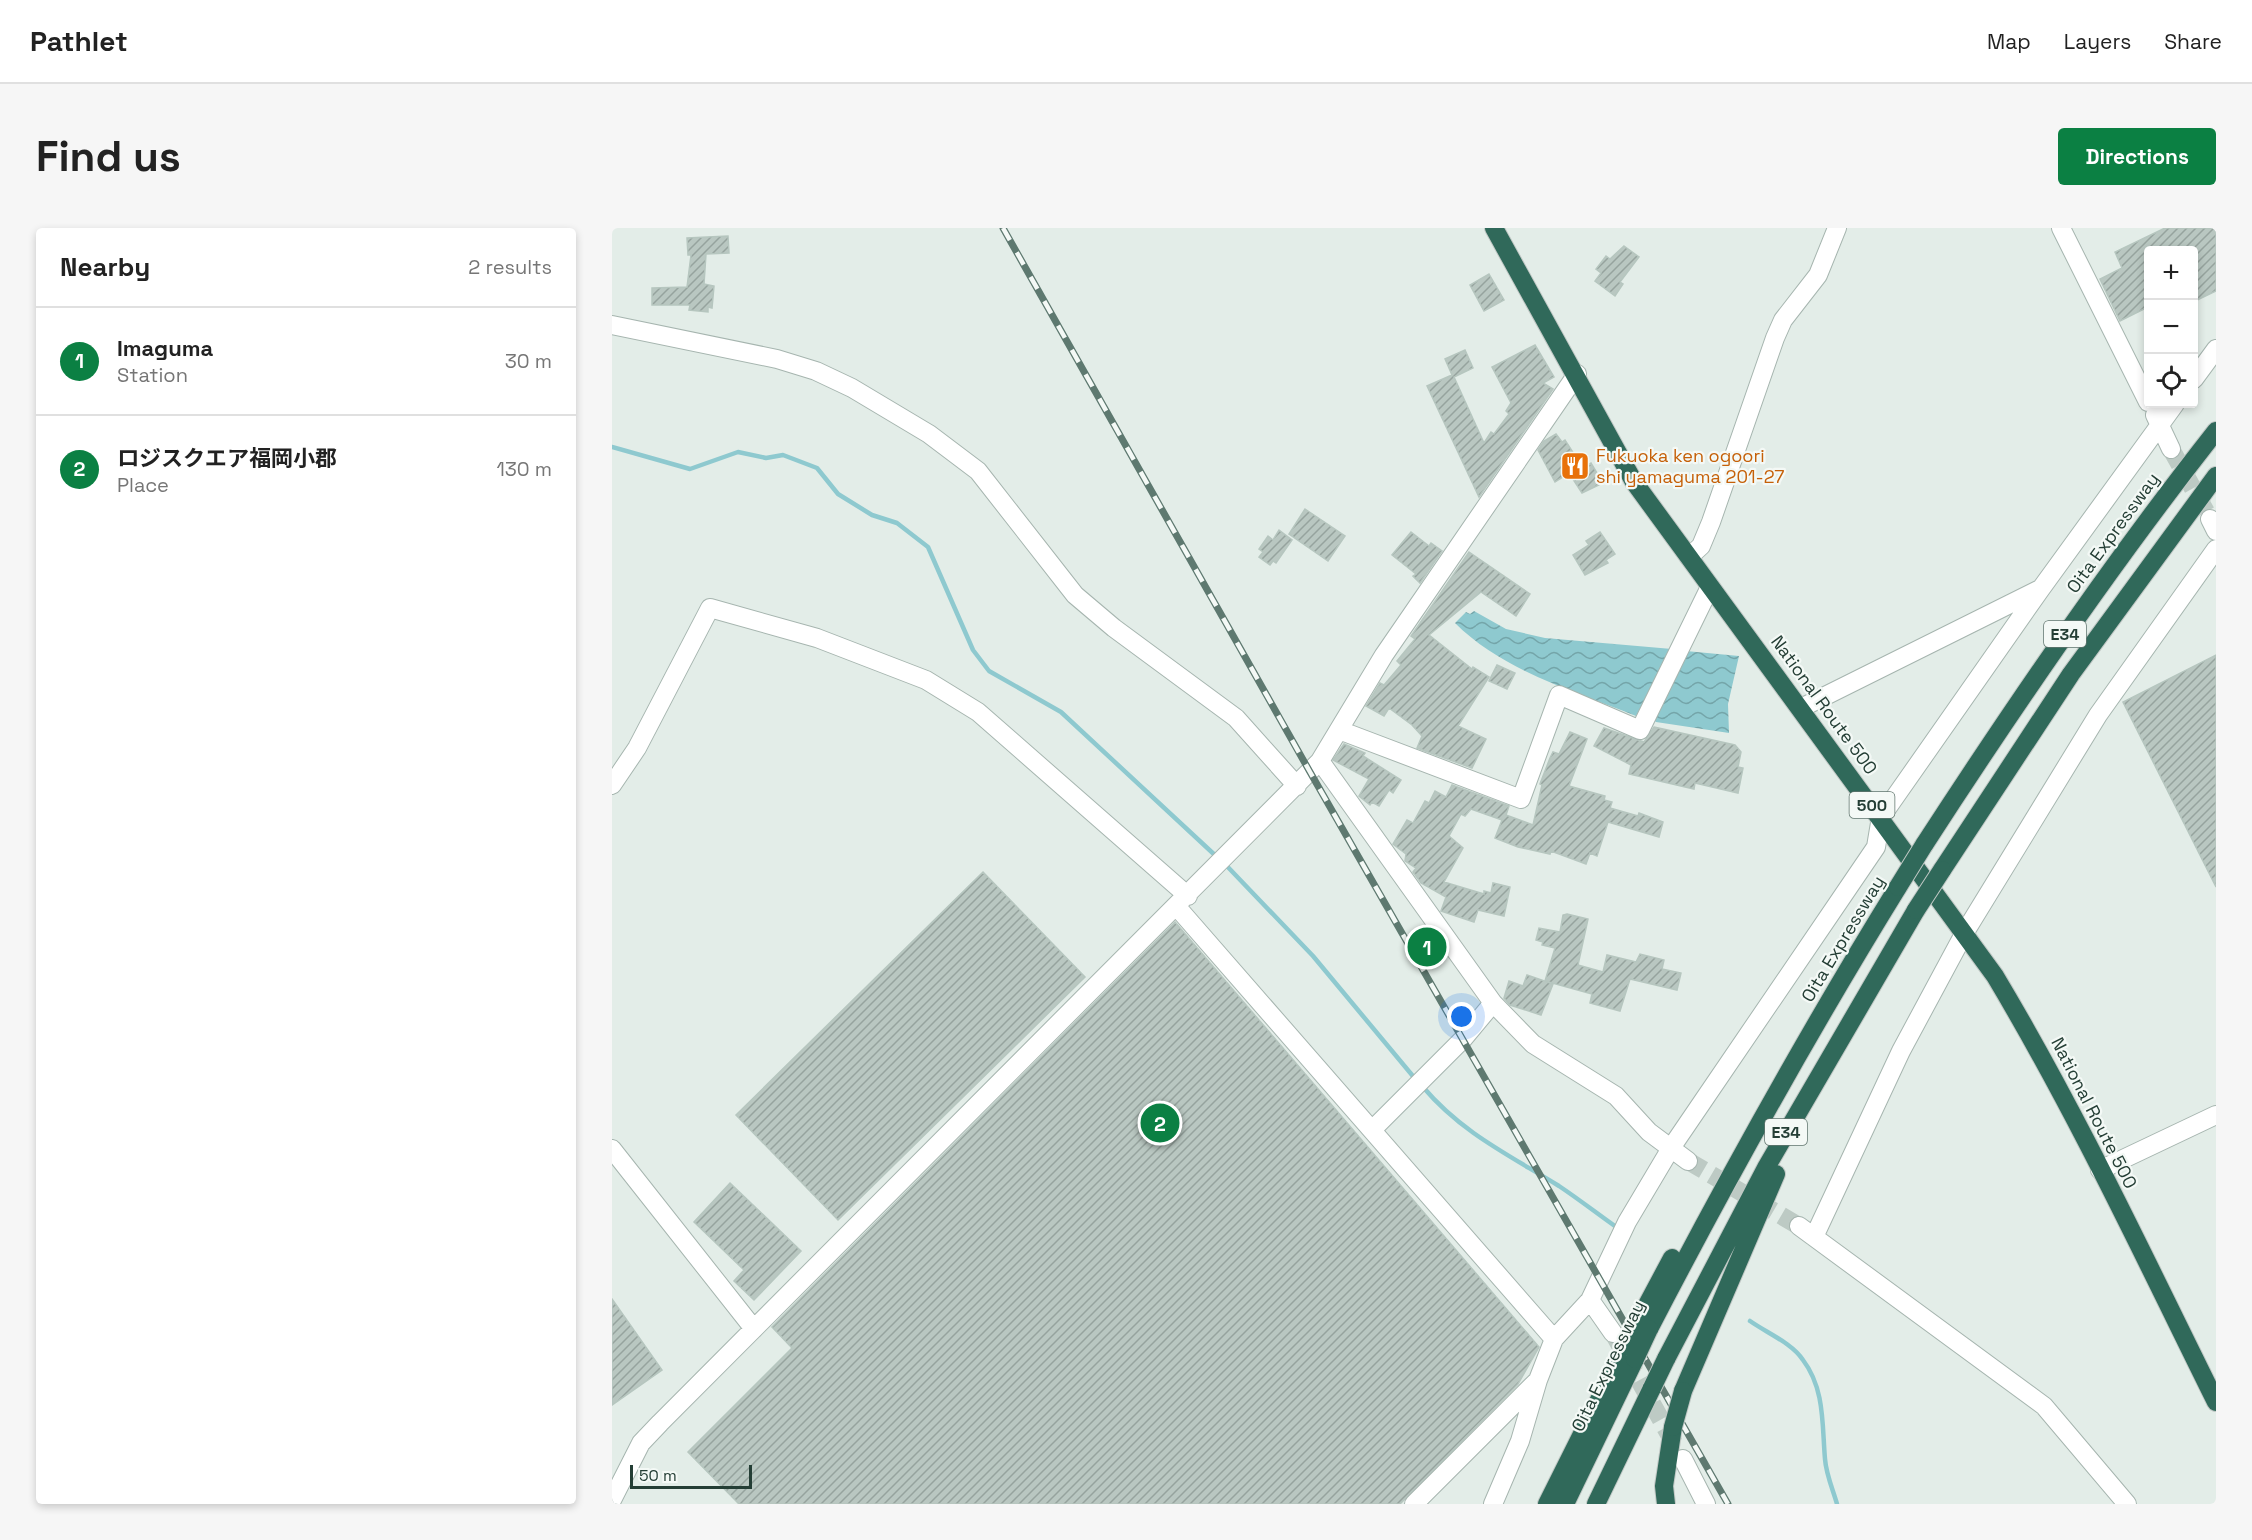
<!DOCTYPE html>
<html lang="en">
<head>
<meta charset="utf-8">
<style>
  :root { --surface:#fff; --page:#f6f6f6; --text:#222; --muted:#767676; --line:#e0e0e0; --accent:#0b8043 }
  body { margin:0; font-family:"Space Grotesk","Noto Sans JP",sans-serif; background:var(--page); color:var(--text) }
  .controls { position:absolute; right:18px; top:18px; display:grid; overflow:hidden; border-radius:6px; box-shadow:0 3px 9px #0003 }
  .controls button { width:54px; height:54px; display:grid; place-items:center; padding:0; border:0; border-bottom:2px solid var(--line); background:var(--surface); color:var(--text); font:30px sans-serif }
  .scale { position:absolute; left:18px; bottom:15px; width:122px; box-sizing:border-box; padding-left:6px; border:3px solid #243e35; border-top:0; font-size:16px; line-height:21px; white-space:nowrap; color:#243e35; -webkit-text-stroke:4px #f4f9f6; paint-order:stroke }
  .you { position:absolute; left:850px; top:789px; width:21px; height:21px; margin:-15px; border:4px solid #fff; border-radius:50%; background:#1a73e8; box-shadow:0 0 0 9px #1a73e833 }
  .badge { display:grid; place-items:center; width:39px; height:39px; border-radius:50%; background:var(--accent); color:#fff; font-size:20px; font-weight:700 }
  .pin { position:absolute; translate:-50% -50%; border:3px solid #fff; box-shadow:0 2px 6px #0006 }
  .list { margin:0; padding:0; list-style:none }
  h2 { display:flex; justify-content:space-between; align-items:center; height:78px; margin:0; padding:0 24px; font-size:26px }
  h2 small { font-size:20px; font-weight:400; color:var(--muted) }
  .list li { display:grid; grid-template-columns:39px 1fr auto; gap:18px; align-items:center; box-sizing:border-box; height:108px; padding:0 24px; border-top:2px solid var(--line) }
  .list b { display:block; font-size:22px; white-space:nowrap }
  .list p { margin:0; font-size:20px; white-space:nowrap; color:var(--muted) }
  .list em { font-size:20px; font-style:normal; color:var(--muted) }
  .icon { flex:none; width:33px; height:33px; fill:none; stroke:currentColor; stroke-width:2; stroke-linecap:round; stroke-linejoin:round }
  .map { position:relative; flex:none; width:1604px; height:1276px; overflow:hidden; border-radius:6px }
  header { display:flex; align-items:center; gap:36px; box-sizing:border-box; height:84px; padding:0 30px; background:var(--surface); border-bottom:2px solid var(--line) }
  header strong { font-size:28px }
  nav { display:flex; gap:33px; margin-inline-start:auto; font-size:21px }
  .intro { display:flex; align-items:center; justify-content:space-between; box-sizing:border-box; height:144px; padding:0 36px }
  h1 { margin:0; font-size:42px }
  .button { padding:15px 27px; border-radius:6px; background:var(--accent); color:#fff; font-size:21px; font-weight:700 }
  main { display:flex; gap:36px; padding:0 36px }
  aside { flex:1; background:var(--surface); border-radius:6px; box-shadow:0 3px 9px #0003 }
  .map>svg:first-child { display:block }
  .water { fill:url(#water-waves) }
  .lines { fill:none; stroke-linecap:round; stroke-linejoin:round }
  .stream { stroke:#8ec9cf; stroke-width:4.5 }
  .building { fill:url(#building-hatch); stroke:#b6c6bf; stroke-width:1.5 }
  .minor-tunnel { stroke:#bdcac4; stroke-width:18; stroke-dasharray:18 9; stroke-linecap:butt }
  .minor-casing { stroke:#a6b5af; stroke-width:20 }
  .highway-casing { stroke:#c2c9c6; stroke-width:20 }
  .minor { stroke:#fff; stroke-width:18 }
  .highway { stroke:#30695a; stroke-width:18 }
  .rail-casing { stroke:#5e7970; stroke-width:7 }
  .rail { stroke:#f4f9f6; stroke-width:4.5; stroke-dasharray:14; stroke-linecap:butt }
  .highway-bridge-casing { stroke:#c2c9c6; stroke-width:20; stroke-linecap:butt }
  .highway-bridge { stroke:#30695a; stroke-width:18 }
  .labels { text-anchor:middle; stroke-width:4.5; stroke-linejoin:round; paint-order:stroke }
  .shield { fill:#f4f9f6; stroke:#62766f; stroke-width:1.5 }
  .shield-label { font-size:16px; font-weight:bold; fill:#243e35 }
  .food-label { font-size:18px; fill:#c56008; stroke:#f4f9f6; text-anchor:start }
  .street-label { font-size:18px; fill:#243e35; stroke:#f4f9f6 }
</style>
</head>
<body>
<header>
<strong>Pathlet</strong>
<nav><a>Map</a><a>Layers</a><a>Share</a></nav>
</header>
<div class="intro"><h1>Find us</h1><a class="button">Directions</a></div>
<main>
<aside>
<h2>Nearby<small>2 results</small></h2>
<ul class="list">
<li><span class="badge">1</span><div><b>Imaguma</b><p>Station</p></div><em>30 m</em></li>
<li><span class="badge">2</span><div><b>ロジスクエア福岡小郡</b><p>Place</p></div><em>130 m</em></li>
</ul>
</aside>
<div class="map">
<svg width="1604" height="1276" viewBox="0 0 1604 1276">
  <defs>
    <pattern id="water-waves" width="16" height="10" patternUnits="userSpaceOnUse" patternTransform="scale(1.5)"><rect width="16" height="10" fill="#8ec9cf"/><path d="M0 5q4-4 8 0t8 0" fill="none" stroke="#74a5a9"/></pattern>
    <pattern id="building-hatch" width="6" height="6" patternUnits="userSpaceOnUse" patternTransform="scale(1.5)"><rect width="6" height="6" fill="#b9c7c1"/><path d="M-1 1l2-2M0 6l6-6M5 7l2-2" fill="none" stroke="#96a39e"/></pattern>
  </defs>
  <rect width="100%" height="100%" fill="#e3ede8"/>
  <!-- water -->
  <path class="water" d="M 862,383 L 894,401 L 933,410 L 1060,421 L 1024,488 C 962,463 891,443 843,395 L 854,384 L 858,386 Z
    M 1074,423 L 1127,428 L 1116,476 L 1117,505 L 1044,494 L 1041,491 Z"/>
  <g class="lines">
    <!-- stream -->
    <path class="stream" d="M 0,219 L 78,241 L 126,224 L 154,230 L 171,227 L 205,240 L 226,266 L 260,287 L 285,295 L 316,319 L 361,422 L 377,443 L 449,484 L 605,629
      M 612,635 L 701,728 L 805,853
      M 811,859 C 850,905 897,927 947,958 C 968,972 987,987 1007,1001
      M 1138,1093 C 1155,1105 1180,1115 1191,1132 C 1213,1161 1210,1197 1213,1231 C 1214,1246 1221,1262 1225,1276"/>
  </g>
  <!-- building -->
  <path class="building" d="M 1553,0 L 1604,0 L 1604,63 L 1581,74 L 1581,22 L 1536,22 L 1536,79 L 1508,93 L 1488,51 L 1510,40 L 1503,24 Z
    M 116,8 L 117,25 L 94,26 L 92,56 L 102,58 L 100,80 L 96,79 L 96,84 L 77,82 L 78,77 L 40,77 L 40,60 L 75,59 L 79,27 L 76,27 L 75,10 Z
    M 1012,18 L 1027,29 L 1008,54 L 1011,56 L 1003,68 L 983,53 L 989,45 L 984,41 L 994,28 L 998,31 Z
    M 877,46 L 892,72 L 872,83 L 858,57 Z
    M 923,117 L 942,149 L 931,155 L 941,161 L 867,269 L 815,158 L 840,147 L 833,131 L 853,122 L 861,140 L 842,149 L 872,215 L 879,204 L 882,206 L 897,186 L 894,183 L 899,175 L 880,139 Z
    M 944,206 L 950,214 L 953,212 L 971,240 L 979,235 L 991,255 L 970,265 L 957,245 L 943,254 L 926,222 L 932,213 Z
    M 693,281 L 733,308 L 716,333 L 677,306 Z
    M 667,302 L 680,312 L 664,335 L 661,333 L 658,337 L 647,329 L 651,324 L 647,321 L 656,308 L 661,312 Z
    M 799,304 L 817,318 L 819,315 L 830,323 L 808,355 L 801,348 L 804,346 L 780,327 Z
    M 988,304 L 1003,326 L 994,332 L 996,335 L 973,347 L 961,327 L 977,317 L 974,313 Z
    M 857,324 L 918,366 L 904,388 L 869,364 L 817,407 L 860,441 L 861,439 L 877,449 L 846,498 L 874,511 L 860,540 L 805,520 L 810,508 L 800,497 L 777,480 L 772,488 L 754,478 L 768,455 L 772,457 L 789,437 L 785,433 L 803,411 L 799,408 Z
    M 1604,427 L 1604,659 L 1511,474 Z
    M 885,437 L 903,445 L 895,461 L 877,453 Z
    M 1042,499 L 1123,517 L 1129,524 L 1126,539 L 1131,540 L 1126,565 L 1083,555 L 1082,561 L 1017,546 L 1019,537 L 982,518 L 992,500 L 1032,514 Z
    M 958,504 L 975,511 L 957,558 L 993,568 L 992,572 L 1000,574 L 998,580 L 1026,588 L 1027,585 L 1051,594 L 1047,609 L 996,594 L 985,628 L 978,625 L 974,636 L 939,623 L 938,626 L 906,619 L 883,610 L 890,592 L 859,581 L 853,588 L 849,586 L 837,608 L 851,620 L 832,654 L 872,666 L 872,663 L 879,665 L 881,655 L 898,659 L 892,688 L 866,682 L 862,694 L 829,683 L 834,669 L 809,655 L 801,644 L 804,640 L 793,633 L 794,626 L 781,616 L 795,592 L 801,595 L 813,573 L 817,575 L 823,563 L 834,569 L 840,557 L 897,578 L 894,587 L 921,597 L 930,557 L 928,556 L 938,530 L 941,524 L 947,526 Z
    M 732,516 L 753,525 L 751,528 L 789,552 L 781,565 L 777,562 L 767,578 L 760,574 L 758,577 L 747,568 L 757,551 L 721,532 Z
    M 371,644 L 473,749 L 226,992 L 124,887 Z
    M 955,686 L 976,691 L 966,737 L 991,744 L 995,727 L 1024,734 L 1028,726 L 1052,732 L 1050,741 L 1069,745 L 1065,762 L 1018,751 L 1008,783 L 978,775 L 980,766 L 933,753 L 943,720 L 930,717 L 931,714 L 924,712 L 927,700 L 948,704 L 951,687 Z
    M 563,694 L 927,1119 L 906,1156 L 788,1276 L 127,1276 L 76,1224 L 180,1120 L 160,1099 Z
    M 915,747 L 941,756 L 929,787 L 898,777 L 892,770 L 897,753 L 911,758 Z
    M 118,955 L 189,1023 L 142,1072 L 122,1053 L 132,1042 L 82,994 Z
    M 0,1071 L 50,1142 L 0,1177 Z"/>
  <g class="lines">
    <!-- minor-tunnel -->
    <path class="minor-tunnel" d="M 1559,221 L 1598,291
      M 1076,933 L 1187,998
      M 1001,1105 L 1064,1219"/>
    <!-- minor casing -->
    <g class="minor-casing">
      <path id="minor" d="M 1449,0 L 1536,174
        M 0,97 L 165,131 L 204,143 L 240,160 L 317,206 L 366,243 L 463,367 L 502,400 L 624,490 L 685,558
        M 1582,151 L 1604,121
        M 1543,187 L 1559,221
        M 1598,291 L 1604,303
        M 1077,329 L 1089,318 L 1099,294 L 1163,110 L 1171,92 L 1206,47 L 1225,0
        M 1189,480 L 1426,362
        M 727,502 L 909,571 L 947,467 L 1028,502 L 1098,359
        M 708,533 L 881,775 L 921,816 L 1004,868 L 1037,904 L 1076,933
        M 0,557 L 25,520 L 98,380 L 205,410 L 314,452 L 366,484 L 576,668
        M 565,679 L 942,1111
        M 760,902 L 851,811 L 881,775
        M 0,921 L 142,1101
        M 1488,942 L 1604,887
        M 1187,998 L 1432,1178 L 1515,1276
        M 1202,1009 L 1289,823 L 1353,704 L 1486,487 L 1604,321
        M 978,1072 L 1001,1105
        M 1071,1231 L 1094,1276
        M 0,1272 L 29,1215 L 48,1195 L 708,533 L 772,427 L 965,146
        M 802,1276 L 924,1154
        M 881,1276 L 908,1213 L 926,1152 L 942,1111 L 978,1072 L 1015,994 L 1059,920 L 1264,619 L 1269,589 L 1428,362 L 1563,176"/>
    </g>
    <!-- highway casing -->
    <g class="highway-casing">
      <path id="highway" d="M 882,0 L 1022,254 L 1383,748 C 1465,885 1533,1031 1604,1174
        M 1312,617 C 1404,475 1499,336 1604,203
        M 1330,642 L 1459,446 L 1604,248
        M 1028,1090 L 1060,1030
        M 1037,1101 C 1115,951 1197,803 1286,659
        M 1054,1131 L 1155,938 L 1304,682
        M 1071,1163 L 1164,946
        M 935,1276 L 1014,1118
        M 953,1276 L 1023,1131
        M 984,1276 L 1040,1160
        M 1054,1276 L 1052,1258 L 1061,1199"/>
    </g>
    <!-- minor -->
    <use href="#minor" class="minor"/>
    <!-- highway -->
    <use href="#highway" class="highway"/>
    <!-- rail casing -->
    <g class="rail-casing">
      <path id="rail" d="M 391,0 L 698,544 L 1116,1276"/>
    </g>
    <!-- rail -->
    <use href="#rail" class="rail"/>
    <!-- highway-bridge casing -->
    <g class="highway-bridge-casing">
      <path id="highway-bridge" d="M 1286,659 L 1312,617
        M 1304,682 L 1330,642
        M 1014,1118 L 1028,1090
        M 1023,1131 L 1037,1101
        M 1040,1160 L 1054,1131
        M 1061,1199 L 1071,1163"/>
    </g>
    <!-- highway-bridge -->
    <use href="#highway-bridge" class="highway-bridge"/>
  </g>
  <!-- icons -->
  <defs>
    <g id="restaurant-square" transform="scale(1.5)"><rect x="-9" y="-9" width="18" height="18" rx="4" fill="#e8710a" stroke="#f4f9f6"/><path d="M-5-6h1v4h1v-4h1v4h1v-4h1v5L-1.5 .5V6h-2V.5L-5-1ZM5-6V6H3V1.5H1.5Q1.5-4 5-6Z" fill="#fff"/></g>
  </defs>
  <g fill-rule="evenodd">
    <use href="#restaurant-square" x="963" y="238"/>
  </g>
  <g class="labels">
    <!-- shield labels -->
    <g class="shield">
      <rect x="1432" y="393" width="42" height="26" rx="4.5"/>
      <rect x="1237.5" y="564" width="45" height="26" rx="4.5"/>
      <rect x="1153" y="891" width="42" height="26" rx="4.5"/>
    </g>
    <g class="shield-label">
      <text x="1453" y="412">E34</text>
      <text x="1260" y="583">500</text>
      <text x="1174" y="910">E34</text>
    </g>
    <!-- food labels -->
    <g class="food-label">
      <text x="984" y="234">Fukuoka ken ogoori<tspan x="984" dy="21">shi yamaguma 201-27</tspan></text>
    </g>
    <!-- street labels -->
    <g class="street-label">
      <text transform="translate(1501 305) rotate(-54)" y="6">Oita Expressway</text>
      <text transform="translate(1212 477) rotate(54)" y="6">National Route 500</text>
      <text transform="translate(1231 711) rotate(-59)" y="6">Oita Expressway</text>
      <text transform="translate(1482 885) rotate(63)" y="6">National Route 500</text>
      <text transform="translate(996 1138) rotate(-64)" y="6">Oita Expressway</text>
    </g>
  </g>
</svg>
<div class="controls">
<button>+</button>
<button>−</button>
<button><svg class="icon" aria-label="locate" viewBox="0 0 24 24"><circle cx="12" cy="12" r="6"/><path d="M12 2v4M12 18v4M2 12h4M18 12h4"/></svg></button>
</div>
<div class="scale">50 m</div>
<div class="you"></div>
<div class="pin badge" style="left:815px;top:719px">1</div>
<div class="pin badge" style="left:548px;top:895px">2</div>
</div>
</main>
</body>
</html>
